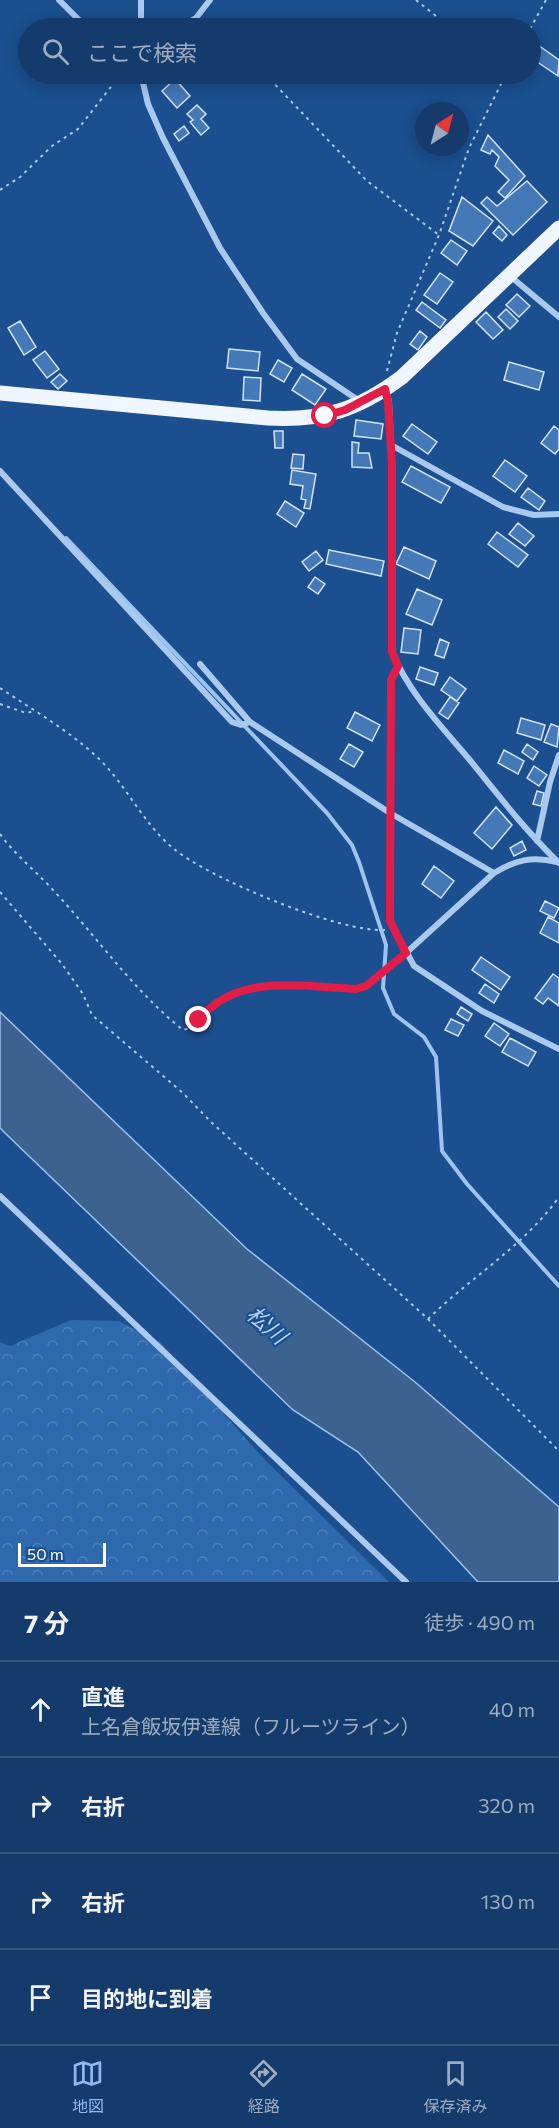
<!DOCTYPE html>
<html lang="ja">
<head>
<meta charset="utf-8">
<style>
  :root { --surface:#143b6b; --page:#214673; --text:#f1f3f6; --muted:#9dadc1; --line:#33557e; --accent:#90b9f0 }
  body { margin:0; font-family:Commissioner,"Noto Sans JP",sans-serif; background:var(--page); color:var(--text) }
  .compass { position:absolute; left:415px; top:102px; width:54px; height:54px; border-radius:50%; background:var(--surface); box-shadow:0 3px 15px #0003; rotate:36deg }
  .scale { position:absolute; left:18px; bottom:15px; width:88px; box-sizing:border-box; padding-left:6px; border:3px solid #fff; border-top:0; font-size:16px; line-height:21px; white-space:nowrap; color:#fff; -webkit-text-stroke:4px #1b4f8f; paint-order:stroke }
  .stop { position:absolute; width:18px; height:18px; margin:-14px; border:4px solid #e11d48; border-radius:50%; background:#fff }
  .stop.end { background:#e11d48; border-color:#fff; box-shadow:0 2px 6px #0008 }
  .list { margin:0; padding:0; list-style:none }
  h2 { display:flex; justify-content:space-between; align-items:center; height:78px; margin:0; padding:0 24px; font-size:26px }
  h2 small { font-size:20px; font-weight:400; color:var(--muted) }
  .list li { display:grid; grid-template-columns:39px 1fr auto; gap:18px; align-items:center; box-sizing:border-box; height:96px; padding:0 24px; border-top:2px solid var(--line) }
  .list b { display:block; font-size:22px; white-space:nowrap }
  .list p { margin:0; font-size:20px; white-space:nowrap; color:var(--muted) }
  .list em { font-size:20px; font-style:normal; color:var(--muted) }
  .icon { flex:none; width:33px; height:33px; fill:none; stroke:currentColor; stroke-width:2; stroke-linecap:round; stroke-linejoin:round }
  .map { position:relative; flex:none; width:559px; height:1582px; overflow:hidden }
  .search { position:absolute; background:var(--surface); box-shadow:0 3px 15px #0003; left:18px; right:18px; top:18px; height:66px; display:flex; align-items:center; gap:15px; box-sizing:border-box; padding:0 21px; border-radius:33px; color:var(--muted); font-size:22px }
  .sheet { height:462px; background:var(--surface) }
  nav { display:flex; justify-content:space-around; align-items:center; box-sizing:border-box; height:84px; border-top:2px solid var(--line); background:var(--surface); font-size:16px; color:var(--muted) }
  nav a { display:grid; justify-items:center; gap:3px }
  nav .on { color:var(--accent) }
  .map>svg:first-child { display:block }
  .forest { fill:url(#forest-crowns) }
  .water { fill:#3c6290; stroke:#9cc4f0; stroke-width:1.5 }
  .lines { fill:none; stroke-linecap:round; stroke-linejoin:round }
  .stream { stroke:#9cc4f0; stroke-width:4 }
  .building { fill:#4478b7; stroke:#cfe3fa; stroke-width:1.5 }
  .path { stroke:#a9c9ee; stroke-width:2; stroke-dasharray:3 4.5; stroke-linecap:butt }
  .minor { stroke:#a9c9ee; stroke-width:6 }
  .primary { stroke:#f0f6ff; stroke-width:15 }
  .route { stroke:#e11d48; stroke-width:8 }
  .labels { text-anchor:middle; stroke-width:4.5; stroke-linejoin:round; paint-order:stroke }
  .water-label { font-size:22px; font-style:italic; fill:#b5d3f5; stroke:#1b4f8f }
</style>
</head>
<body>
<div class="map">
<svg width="559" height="1582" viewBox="0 0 559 1582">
  <defs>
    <pattern id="forest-crowns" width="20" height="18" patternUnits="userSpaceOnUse" patternTransform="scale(1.5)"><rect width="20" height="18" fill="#2e69ad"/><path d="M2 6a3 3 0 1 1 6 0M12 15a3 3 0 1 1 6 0" fill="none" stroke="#4d80b9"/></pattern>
  </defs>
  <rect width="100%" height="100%" fill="#1b4f8f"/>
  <!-- forest -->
  <path class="forest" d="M 71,1320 L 119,1321 L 160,1342 L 264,1459 L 389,1582 L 0,1582 L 0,1342 L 10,1346 Z"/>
  <!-- water -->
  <path class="water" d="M 0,1012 L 247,1249 L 415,1382 L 559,1507 L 559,1582 L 478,1582 L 358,1452 L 293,1410 L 5,1133 L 0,1128 Z"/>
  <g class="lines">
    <!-- stream -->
    <path class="stream" d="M 66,538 L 327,813 L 352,845 L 359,862 L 386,945 L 383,988 L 394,1014 L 424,1037 L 436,1057 L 442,1151 L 467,1184 L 559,1286"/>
  </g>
  <!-- building -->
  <path class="building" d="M 538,45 L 559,60 L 558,76 L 530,57 Z
    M 175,79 L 190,96 L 177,108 L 162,91 Z
    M 197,105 L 206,114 L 201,119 L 209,128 L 201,135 L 190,122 L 193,120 L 187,114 Z
    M 184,126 L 189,133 L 179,141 L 174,134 Z
    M 488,135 L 525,176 L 505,198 L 498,192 L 509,180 L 495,166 L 499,157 L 492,150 L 490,154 L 481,150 Z
    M 527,181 L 547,202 L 513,235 L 481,203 L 487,197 L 497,206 Z
    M 462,197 L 493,221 L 473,246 L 449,231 Z
    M 499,226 L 507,235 L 502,241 L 493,233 Z
    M 451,240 L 467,251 L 457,265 L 441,253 Z
    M 440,273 L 453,282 L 437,304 L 424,295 Z
    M 517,294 L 530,306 L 519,317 L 506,305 Z
    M 422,302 L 446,320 L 440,328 L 416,310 Z
    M 506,309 L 518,321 L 510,329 L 498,317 Z
    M 486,312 L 503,330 L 493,339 L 476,322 Z
    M 20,321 L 36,347 L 24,355 L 8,328 Z
    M 420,331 L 427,337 L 418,350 L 410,344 Z
    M 229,349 L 260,352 L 258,371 L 227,368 Z
    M 45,351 L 59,369 L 47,378 L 33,360 Z
    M 278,360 L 292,368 L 284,382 L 270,374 Z
    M 509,362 L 544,372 L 539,390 L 504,380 Z
    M 60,374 L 67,381 L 58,389 L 51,382 Z
    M 302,374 L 326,389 L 315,405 L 292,390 Z
    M 244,377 L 261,378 L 260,401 L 243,400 Z
    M 356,420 L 383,424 L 381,439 L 354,436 Z
    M 412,424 L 437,442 L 428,454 L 403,436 Z
    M 554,426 L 559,430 L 559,449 L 555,454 L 541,443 Z
    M 274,431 L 283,431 L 283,448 L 275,448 Z
    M 352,442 L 359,443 L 358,453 L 369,453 L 372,468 L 352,467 Z
    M 293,454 L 304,455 L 303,469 L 291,468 Z
    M 505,460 L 527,476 L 515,492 L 493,476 Z
    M 411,466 L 450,487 L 441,503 L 402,482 Z
    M 292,470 L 316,474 L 310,509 L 304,508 L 306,500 L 301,499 L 303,486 L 290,484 Z
    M 528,488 L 545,501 L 539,510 L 521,497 Z
    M 285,501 L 304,513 L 296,527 L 277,514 Z
    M 518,523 L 534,536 L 525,546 L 509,534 Z
    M 497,532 L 528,555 L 518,567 L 488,544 Z
    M 404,547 L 436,561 L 429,579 L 396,564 Z
    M 329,550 L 384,561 L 381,576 L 326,564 Z
    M 316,551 L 323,560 L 309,571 L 302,562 Z
    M 315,577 L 325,584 L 318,594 L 308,587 Z
    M 417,589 L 442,600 L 432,625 L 406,614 Z
    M 404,628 L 421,630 L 418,654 L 401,652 Z
    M 440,639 L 449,643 L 444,658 L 435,655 Z
    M 420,667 L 438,673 L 434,685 L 416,679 Z
    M 450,677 L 466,689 L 457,701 L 441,690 Z
    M 450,697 L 459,703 L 448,719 L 439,713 Z
    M 355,712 L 380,725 L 372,741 L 347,728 Z
    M 521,718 L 545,725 L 541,740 L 517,733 Z
    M 551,724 L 559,727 L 557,747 L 544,742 Z
    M 349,744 L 363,752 L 354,767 L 340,759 Z
    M 527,744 L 538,752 L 533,760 L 522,752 Z
    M 504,750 L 524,761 L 518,774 L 498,763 Z
    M 534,766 L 547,775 L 539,786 L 527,778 Z
    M 537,791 L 544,793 L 541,806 L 533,804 Z
    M 496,807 L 512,825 L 492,849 L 474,833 Z
    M 522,841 L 526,850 L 514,856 L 510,848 Z
    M 434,866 L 454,881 L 441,898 L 422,884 Z
    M 545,901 L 559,908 L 554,918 L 540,911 Z
    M 548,917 L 559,923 L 559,943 L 540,933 Z
    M 481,957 L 510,977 L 501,990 L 472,970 Z
    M 553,974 L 559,978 L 559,1006 L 548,998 L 543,1004 L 535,998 Z
    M 485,984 L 499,994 L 494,1003 L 479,993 Z
    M 461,1007 L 472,1014 L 468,1021 L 457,1014 Z
    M 451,1019 L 464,1025 L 458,1036 L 445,1030 Z
    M 494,1023 L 509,1034 L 500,1046 L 485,1036 Z
    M 510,1038 L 536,1052 L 528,1066 L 502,1052 Z"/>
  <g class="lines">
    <!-- path -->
    <path class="path" d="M 416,0 L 451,28
      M 206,20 L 215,28
      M 530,29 L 546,0
      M 265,74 L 367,181 L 439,235
      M 0,190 L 20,177 L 52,146 L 78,129 L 121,74
      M 387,371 L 397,333 L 439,235 L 469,148 L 506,74
      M 0,688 C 33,710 68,730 97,757 C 126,784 143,824 174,849 C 209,878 340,933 385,930
      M 0,704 L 26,713 L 35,711
      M 0,834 C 16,856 36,871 54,891 C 97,937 133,990 183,1030 L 194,1027 L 206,1010 L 220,1001 L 252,989 L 287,984 L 356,989 L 366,986 L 399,958
      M 0,892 L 62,964 L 83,994 L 92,1015 L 183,1093 L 211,1122 L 428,1319 L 559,1451
      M 428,1319 C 471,1277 524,1246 559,1197"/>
    <!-- minor -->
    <path class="minor" d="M 59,0 L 87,28
      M 141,0 L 141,28
      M 179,28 L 196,18 L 210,0
      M 141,74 L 148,104 L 163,138 L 220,248 L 263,313 L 297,359 L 358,400
      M 510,276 L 559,317
      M 385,390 L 389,401 L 392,464 L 392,652 C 409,693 441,726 469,759 C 498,795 526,831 559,863
      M 391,445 L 503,507 L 534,515 L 559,514
      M 0,471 L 232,722 L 241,725 L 250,722
      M 200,664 L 250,722 L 390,813 L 494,873
      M 398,666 L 391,680 L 390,921 L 394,929 L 414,966 L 482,1011 L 559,1049
      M 537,841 L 550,782 L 559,755
      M 406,953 L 494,873 C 515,860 532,856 557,862
      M 0,1196 L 406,1582"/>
    <!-- primary -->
    <path class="primary" d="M 0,393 L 268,418 C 323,421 358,410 402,377 L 559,228"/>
  </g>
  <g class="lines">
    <!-- route -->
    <path class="route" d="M 199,1020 C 236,972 303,987 356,989 L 366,986 L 406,953 L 390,921 L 391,680 L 398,666 L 392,652 L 392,464 L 388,402 L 385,389 L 345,410 L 325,416"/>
  </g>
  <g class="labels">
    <!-- water labels -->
    <g class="water-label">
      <text transform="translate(267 1325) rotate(41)" y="8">松川</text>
    </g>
  </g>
</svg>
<svg class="compass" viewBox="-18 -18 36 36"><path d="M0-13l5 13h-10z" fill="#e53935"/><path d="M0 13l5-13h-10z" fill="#9dadc1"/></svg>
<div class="scale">50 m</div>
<div class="stop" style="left:325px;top:416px"></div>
<div class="stop end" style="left:199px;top:1020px"></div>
<div class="search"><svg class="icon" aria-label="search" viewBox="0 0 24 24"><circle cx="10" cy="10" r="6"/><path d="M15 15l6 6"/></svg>ここで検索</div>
</div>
<section class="sheet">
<h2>7 分<small>徒歩 · 490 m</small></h2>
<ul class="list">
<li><svg class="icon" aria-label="ahead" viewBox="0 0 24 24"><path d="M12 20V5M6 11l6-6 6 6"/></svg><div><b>直進</b><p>上名倉飯坂伊達線（フルーツライン）</p></div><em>40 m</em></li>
<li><svg class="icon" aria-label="right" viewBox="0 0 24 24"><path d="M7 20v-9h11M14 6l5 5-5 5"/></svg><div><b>右折</b></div><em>320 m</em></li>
<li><svg class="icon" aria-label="right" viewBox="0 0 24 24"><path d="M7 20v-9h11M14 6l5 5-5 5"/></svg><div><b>右折</b></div><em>130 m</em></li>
<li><svg class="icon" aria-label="arrive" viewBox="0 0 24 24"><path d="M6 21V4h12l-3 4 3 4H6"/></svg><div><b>目的地に到着</b></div></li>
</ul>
</section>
<nav>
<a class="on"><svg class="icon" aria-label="map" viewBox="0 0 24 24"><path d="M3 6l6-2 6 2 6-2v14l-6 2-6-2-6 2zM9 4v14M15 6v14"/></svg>地図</a>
<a><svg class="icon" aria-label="directions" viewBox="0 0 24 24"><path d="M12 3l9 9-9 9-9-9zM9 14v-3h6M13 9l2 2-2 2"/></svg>経路</a>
<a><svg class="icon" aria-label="saved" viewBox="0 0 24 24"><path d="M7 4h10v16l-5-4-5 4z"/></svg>保存済み</a>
</nav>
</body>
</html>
